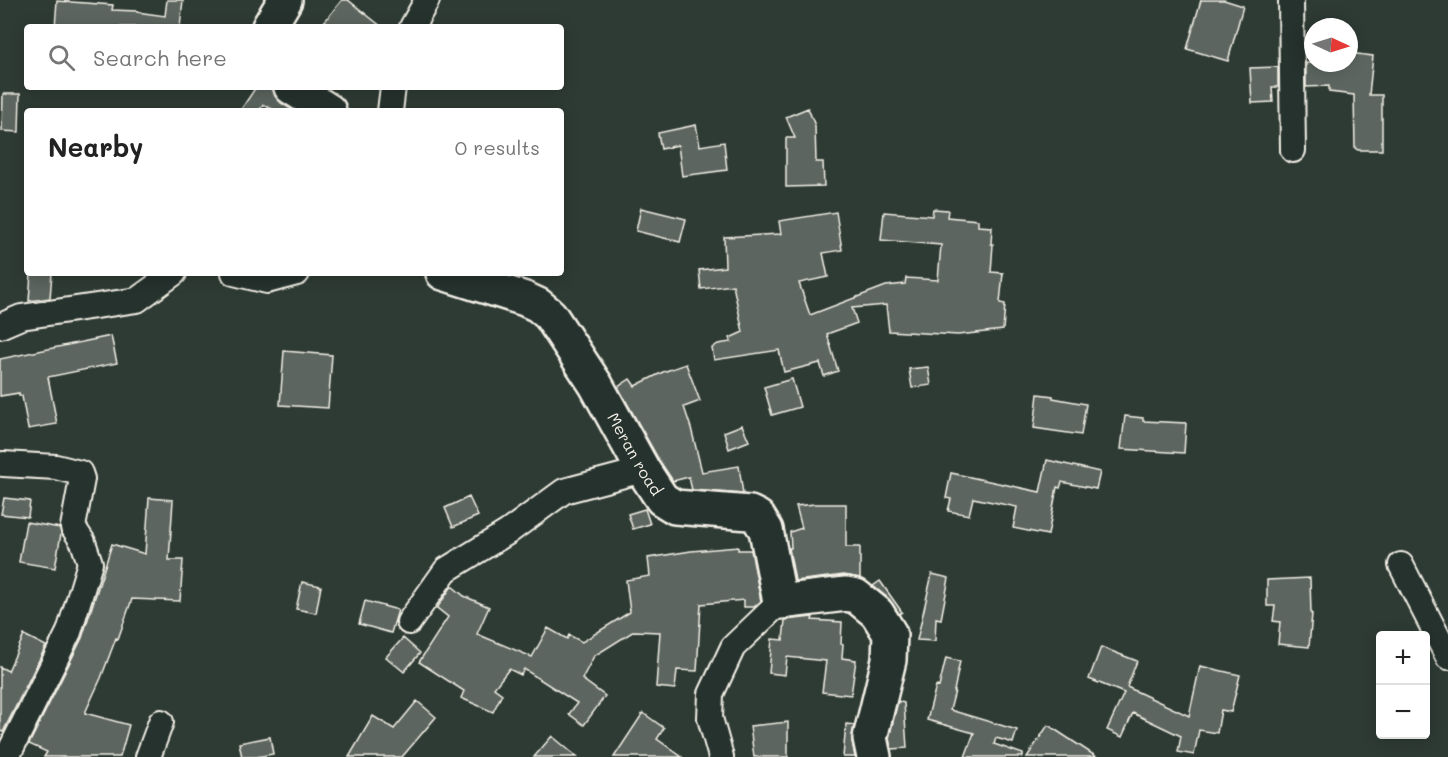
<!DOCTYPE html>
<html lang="en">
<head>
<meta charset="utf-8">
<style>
  :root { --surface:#fff; --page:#f2f2f2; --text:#222; --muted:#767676; --line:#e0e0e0 }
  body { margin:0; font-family:Mali,sans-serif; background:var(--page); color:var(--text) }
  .controls { position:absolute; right:18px; bottom:18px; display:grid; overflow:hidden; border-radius:6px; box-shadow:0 3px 15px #0003 }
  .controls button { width:54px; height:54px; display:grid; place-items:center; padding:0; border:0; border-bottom:2px solid var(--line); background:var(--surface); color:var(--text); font:30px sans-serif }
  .compass { position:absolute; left:1304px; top:18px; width:54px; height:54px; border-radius:50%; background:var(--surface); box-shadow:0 3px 15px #0003; rotate:94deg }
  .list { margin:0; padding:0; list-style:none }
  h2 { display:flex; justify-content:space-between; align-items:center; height:78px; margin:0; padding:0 24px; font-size:26px }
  h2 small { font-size:20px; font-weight:400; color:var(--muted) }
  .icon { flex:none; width:33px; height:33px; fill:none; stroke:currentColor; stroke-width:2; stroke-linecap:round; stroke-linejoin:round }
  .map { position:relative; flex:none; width:1448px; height:757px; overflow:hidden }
  .search { position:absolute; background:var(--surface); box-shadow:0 3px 15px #0003; left:24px; top:24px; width:540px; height:66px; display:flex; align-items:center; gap:15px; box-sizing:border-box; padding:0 21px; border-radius:6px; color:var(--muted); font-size:22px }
  .panel { position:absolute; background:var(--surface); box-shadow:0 3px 15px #0003; left:24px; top:108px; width:540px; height:168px; border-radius:6px }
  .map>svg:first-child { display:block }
  .building { fill:#5c655e; stroke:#f4f1e8; stroke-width:1.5 }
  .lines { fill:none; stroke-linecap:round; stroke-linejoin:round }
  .street-casing { stroke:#f4f1e8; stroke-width:28 }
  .secondary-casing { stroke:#f4f1e8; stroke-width:38 }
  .street { stroke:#26332d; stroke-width:24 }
  .secondary { stroke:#26332d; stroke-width:33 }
  .labels { text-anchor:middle; stroke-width:4.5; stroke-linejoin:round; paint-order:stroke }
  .street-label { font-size:16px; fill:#f4f1e8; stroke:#26332d }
</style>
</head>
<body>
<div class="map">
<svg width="1448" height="757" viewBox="0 0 1448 757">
  <rect width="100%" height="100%" fill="#2e3b34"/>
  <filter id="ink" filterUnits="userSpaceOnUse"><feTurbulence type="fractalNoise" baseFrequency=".0167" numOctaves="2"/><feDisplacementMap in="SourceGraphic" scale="12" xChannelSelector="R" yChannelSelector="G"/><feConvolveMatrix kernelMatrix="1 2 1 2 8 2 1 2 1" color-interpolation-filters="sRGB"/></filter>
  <g filter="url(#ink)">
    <!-- building -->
    <path class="building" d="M 167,0 L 183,0 L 180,27 L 55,27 L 57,1 L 113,5 L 112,10 L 137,11 L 137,12 L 165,16 Z
      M 342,0 L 348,0 L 382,27 L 320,27 Z
      M 1201,0 L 1224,0 L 1243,6 L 1228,61 L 1187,49 Z
      M 1349,53 L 1373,56 L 1369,95 L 1382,95 L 1382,150 L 1358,150 L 1355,148 L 1354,95 L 1329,92 L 1329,86 L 1306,87 L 1306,63 L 1349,63 Z
      M 1278,67 L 1278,87 L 1272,87 L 1273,102 L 1252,103 L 1250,68 Z
      M 256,87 L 272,87 L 275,96 L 281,103 L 294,111 L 277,111 L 263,105 L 259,111 L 240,111 Z
      M 3,94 L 20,94 L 19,132 L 2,131 Z
      M 808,108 L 815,126 L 816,162 L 823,162 L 824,186 L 786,187 L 786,138 L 795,138 L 786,117 Z
      M 696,125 L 700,146 L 724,142 L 727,170 L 682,176 L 678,145 L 661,149 L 658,133 Z
      M 641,208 L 686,219 L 680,242 L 636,231 Z
      M 933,209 L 948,210 L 947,217 L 978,220 L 978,226 L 992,227 L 991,244 L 993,244 L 991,272 L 1003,273 L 1000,303 L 1005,304 L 1003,330 L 958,335 L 889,331 L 886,305 L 852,308 L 857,323 L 827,334 L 838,371 L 824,376 L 820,363 L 784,372 L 779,350 L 714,360 L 712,348 L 718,344 L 731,342 L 730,338 L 743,332 L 733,285 L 701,289 L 699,270 L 725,267 L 724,237 L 781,234 L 779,221 L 836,212 L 842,250 L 823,253 L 828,277 L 799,283 L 810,315 L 886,286 L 905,284 L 906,278 L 938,280 L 941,245 L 881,240 L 884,212 L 932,216 Z
      M 31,273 L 52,273 L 50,298 L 29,301 Z
      M 111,336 L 117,363 L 48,377 L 57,424 L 28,429 L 22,396 L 19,396 L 19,393 L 0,396 L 0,359 Z
      M 284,351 L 332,355 L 328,408 L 280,405 Z
      M 686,364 L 700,401 L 684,407 L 691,428 L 702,472 L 739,466 L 743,494 L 692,490 L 689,477 L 673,481 L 659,460 L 618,387 L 630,379 L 635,386 L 663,372 Z
      M 928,367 L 931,385 L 912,388 L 909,369 Z
      M 792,379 L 800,407 L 772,415 L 764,387 Z
      M 1038,394 L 1053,396 L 1053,398 L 1086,404 L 1081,435 L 1034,428 Z
      M 1125,416 L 1143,418 L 1143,421 L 1186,423 L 1184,453 L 1121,449 Z
      M 742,425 L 749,441 L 729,449 L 724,432 Z
      M 1047,460 L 1100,472 L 1096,489 L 1062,482 L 1060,488 L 1057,487 L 1048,535 L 1013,528 L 1017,507 L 973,498 L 969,515 L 948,511 L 951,499 L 946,498 L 951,473 L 1040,492 Z
      M 469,497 L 478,516 L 453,527 L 445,508 Z
      M 4,498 L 30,501 L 28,517 L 1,514 Z
      M 149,498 L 173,500 L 169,560 L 183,560 L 180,601 L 132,599 L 118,639 L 116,638 L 101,678 L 85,713 L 129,725 L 120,757 L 44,757 L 47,752 L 29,744 L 82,638 L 112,544 L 145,554 Z
      M 815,504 L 846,504 L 846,547 L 860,547 L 860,578 L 844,575 L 795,581 L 789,548 L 791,548 L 790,532 L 802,528 L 796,506 Z
      M 645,509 L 650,524 L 633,529 L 628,514 Z
      M 26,522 L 60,528 L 61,534 L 55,568 L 19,562 Z
      M 738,547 L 738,550 L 751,550 L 761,601 L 754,607 L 744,607 L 744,600 L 701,604 L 697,671 L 677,670 L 675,689 L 656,687 L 660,632 L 634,631 L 594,656 L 582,679 L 605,696 L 584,725 L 569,714 L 577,703 L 524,669 L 521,675 L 509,669 L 494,688 L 502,694 L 493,712 L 461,698 L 464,691 L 419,662 L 448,617 L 437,608 L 452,586 L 464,596 L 489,607 L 477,634 L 532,657 L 548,628 L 567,639 L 569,635 L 582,642 L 630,612 L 626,580 L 650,576 L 648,558 L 691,551 Z
      M 932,574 L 949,578 L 941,619 L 936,618 L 935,641 L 917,640 Z
      M 1310,578 L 1311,614 L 1312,614 L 1309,647 L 1278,644 L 1280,622 L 1273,621 L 1275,606 L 1267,606 L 1267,580 Z
      M 880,581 L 902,612 L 899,614 L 889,599 L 873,586 Z
      M 302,582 L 321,586 L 316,613 L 296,609 Z
      M 365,601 L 398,610 L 391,633 L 359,624 Z
      M 813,617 L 812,620 L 842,622 L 841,644 L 843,644 L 842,658 L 856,660 L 851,695 L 822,692 L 826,661 L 787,657 L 785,675 L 769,673 L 772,639 L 783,640 L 785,620 Z
      M 24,635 L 46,646 L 3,732 L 0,731 L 0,667 L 8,671 Z
      M 403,638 L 420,653 L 404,672 L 386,657 Z
      M 1101,647 L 1137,661 L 1127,687 L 1189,716 L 1200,666 L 1240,675 L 1231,712 L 1221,710 L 1217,733 L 1199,730 L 1194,755 L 1178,752 L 1181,736 L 1133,713 L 1122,737 L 1107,730 L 1124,693 L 1089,679 Z
      M 946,658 L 960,661 L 954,691 L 955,691 L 950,710 L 1017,730 L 1013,743 L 996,738 L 994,744 L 1023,754 L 1023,757 L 965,757 L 974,733 L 927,720 L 936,686 L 939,687 Z
      M 417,701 L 436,717 L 402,757 L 349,757 L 373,716 L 394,729 Z
      M 898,701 L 904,703 L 907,748 L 891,749 L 889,738 Z
      M 643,713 L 664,728 L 657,739 L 682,757 L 614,757 Z
      M 788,722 L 788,757 L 754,757 L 750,726 Z
      M 846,724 L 854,725 L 852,741 L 855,757 L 843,757 Z
      M 1048,725 L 1097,757 L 1027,757 Z
      M 552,736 L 577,757 L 534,757 Z
      M 270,737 L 273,754 L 256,757 L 242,757 L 239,743 Z"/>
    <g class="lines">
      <!-- street casing -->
      <g class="street-casing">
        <path id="street" d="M 1291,0 L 1293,150
          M 412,27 L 427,0
          M 390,111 L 393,87
          M 234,273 L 267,281 L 297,273
          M 0,326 L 21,317 L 137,300 L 174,273
          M 3,464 L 56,467 L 80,473 L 82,479 L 73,527 L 83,542 L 90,563 L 69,632 L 7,757
          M 1401,565 L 1448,657
          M 409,622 L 446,570 L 508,532 L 564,491 L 643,470
          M 148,757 L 161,722
          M 721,757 L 710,718 L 711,694 L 733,647 L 780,602"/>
      </g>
      <!-- secondary casing -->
      <g class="secondary-casing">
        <g id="secondary">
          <path d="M 269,27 L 285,0"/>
          <path d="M 291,87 L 329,111"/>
          <path id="s1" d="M 443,273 L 525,299 L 538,305 L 550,315 L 596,385 L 643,470 L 662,499 L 675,507 L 750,513 L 758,517 L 766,530 L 780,602 L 846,594 L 856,596 L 877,613 L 890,634 L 889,660 L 870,738 L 874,757"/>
        </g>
      </g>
      <!-- street -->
      <use href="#street" class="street"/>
      <!-- secondary -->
      <use href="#secondary" class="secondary"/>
    </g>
  </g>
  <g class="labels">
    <!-- street labels -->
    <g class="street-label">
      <text dy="6" stroke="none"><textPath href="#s1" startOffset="279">Meran road</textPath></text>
    </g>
  </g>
</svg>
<div class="controls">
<button>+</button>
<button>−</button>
</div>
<svg class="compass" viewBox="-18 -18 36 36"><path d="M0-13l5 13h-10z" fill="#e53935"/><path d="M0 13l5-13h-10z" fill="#767676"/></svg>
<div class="search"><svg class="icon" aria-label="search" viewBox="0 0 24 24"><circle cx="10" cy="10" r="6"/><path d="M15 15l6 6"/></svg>Search here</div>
<section class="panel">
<h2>Nearby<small>0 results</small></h2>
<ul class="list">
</ul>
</section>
</div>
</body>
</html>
